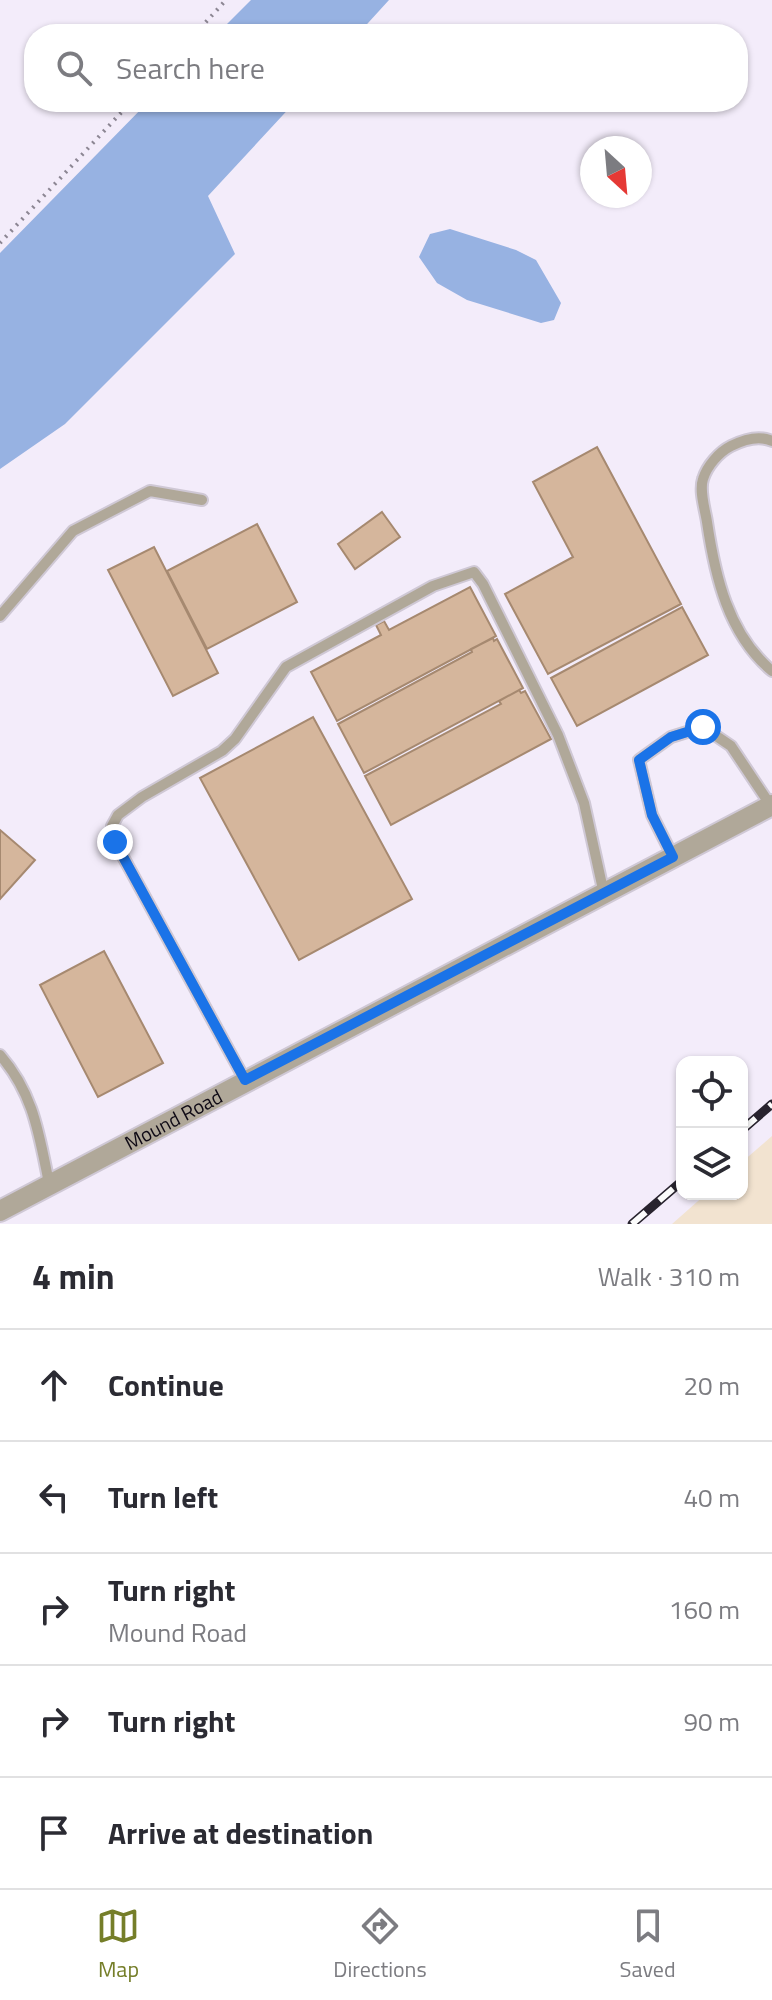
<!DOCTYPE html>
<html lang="en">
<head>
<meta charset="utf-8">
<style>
  :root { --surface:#fff; --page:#f7f7f7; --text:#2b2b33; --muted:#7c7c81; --line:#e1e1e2; --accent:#757e29 }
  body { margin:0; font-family:"Titillium Web",sans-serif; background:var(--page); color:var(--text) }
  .controls { position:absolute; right:24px; bottom:24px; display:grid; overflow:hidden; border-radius:16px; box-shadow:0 2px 6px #0004 }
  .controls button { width:72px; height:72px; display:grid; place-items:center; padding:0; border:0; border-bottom:2px solid var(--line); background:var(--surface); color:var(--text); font:40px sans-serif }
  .compass { position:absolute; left:580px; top:136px; width:72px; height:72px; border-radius:50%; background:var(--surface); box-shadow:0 2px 6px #0004; rotate:154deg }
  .stop { position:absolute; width:24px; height:24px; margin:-18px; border:6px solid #1a73e8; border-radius:50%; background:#fff }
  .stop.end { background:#1a73e8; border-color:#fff; box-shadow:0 2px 8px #0008 }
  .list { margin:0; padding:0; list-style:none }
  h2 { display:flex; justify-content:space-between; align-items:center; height:104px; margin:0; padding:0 32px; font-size:34px }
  h2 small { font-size:26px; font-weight:400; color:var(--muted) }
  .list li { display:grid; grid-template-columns:52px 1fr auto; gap:24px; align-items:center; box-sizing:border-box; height:112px; padding:0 32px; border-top:2px solid var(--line) }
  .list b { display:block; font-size:30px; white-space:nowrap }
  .list p { margin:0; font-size:26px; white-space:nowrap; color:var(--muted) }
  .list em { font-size:26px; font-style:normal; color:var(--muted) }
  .icon { flex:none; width:44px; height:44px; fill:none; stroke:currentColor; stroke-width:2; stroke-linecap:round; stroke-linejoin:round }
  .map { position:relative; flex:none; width:772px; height:1224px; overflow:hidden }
  .search { position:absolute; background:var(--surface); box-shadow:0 2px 6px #0004; left:24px; right:24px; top:24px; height:88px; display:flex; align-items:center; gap:20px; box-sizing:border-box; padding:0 28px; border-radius:32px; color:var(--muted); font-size:30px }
  .sheet { height:664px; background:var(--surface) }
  nav { display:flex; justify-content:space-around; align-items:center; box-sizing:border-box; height:112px; border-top:2px solid var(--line); background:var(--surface); font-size:22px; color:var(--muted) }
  nav a { display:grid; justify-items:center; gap:4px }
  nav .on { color:var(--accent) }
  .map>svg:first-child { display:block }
  .commercial { fill:#f2e3d0 }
  .water { fill:#97b2e2 }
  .building { fill:#d5b69c; stroke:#a68970; stroke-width:2 }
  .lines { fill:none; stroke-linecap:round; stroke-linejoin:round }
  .lane-casing { stroke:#cfc8d5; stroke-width:14 }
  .street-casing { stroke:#cfc8d5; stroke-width:24 }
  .path { stroke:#8c8693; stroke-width:4; stroke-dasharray:2 6; stroke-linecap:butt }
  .lane { stroke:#b0a899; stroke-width:10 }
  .street { stroke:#b0a899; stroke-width:20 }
  .rail-casing { stroke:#28232e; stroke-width:9 }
  .rail { stroke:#fcfcfc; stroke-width:6; stroke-dasharray:18; stroke-linecap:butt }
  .route { stroke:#1a73e8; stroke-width:10 }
  .labels { text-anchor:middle; stroke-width:8; stroke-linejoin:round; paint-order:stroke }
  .street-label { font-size:20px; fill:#0f0a15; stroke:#fcfcfc }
</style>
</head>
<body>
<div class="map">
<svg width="772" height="1224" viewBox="0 0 772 1224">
  <rect width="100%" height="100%" fill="#f3ecfa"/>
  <!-- commercial -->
  <path class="commercial" d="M 772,1136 L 772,1224 L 672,1224 L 706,1194 L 742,1194 L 742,1162 Z"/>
  <!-- water -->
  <path class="water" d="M 251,0 L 389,0 L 358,34 L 217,34 Z
    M 148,102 L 295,102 L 208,196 L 235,254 L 65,424 L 0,469 L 0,253 Z
    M 450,229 L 516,250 L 536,260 L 561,303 L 554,320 L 541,323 L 467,300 L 437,283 L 419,257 L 430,234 Z"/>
  <!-- building -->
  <path class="building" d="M 597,447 L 681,604 L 548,674 L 505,594 L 573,557 L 533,482 Z
    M 382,512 L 400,537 L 355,569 L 338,544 Z
    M 257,524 L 297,602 L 207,649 L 167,571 Z
    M 154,547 L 218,673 L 173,696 L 108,570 Z
    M 470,587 L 496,636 L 337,721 L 311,672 L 381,635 L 376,625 L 384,621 L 389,630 Z
    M 682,607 L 708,655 L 577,726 L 551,678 Z
    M 493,638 L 494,641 L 497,639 L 523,688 L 364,773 L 338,724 L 472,652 L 471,649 Z
    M 519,690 L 521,693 L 525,691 L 551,739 L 391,825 L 365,776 L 501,704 L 499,701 Z
    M 313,717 L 412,899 L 299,960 L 200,778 Z
    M 0,830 L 35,860 L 0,899 Z
    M 104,951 L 163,1063 L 98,1097 L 40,985 Z"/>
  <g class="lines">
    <!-- lane casing -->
    <g class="lane-casing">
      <path id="lane" d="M 772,441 C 759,435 743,440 731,446 C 719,452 707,466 703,479 C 699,491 705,509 707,522 C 715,576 728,634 772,671
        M 0,616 L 73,531 L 150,491 L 202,500
        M 673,857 L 652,815 L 639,760 L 671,737 L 703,727 L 731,746 L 771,806
        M 0,1055 C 34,1094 39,1135 49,1183
        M 245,1080 L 115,842 L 112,826 L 118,815 L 142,797 L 222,751 L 235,739 L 286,667 L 433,586 L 474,572 L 483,584 L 558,735 L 584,803 L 604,894"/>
    </g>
    <!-- street casing -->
    <g class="street-casing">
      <g id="street">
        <path id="s1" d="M 0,1211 L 772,805"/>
      </g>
    </g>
    <!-- path -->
    <path class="path" d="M 195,34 L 226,0
      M 0,243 L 131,102"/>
    <!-- lane -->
    <use href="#lane" class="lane"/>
    <!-- street -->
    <use href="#street" class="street"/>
    <!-- rail casing -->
    <g class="rail-casing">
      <path id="rail" d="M 742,1130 L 772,1104
        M 632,1224 L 682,1181"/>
    </g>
    <!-- rail -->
    <use href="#rail" class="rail"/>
  </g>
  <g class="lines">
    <!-- route -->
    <path class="route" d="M 115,842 L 245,1080 L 673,857 L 652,815 L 639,760 L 671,737 L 703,727"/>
  </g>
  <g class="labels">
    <!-- street labels -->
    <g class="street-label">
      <text dy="7" stroke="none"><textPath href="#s1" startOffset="196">Mound Road</textPath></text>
    </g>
  </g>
</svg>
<div class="controls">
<button><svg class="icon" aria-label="locate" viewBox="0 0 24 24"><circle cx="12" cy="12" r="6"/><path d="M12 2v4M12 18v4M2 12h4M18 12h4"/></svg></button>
<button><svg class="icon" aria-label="layers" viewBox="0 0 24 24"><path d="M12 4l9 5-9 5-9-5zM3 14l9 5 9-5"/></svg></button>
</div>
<svg class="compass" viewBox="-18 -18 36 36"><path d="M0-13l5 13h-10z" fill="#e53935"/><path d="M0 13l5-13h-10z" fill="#7c7c81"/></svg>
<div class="stop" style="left:703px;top:727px"></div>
<div class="stop end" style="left:115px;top:842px"></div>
<div class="search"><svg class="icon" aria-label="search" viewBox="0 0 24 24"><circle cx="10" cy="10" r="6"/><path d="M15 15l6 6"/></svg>Search here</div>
</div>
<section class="sheet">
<h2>4 min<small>Walk · 310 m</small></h2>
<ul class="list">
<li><svg class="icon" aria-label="ahead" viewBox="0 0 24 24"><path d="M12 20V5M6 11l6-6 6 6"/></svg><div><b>Continue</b></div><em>20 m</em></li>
<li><svg class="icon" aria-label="left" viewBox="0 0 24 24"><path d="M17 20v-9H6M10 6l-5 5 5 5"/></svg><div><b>Turn left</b></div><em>40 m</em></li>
<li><svg class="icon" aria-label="right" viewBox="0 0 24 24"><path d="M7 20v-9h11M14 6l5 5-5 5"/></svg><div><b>Turn right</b><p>Mound Road</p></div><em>160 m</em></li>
<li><svg class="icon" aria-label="right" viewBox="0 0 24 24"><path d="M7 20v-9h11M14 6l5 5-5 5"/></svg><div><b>Turn right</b></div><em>90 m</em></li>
<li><svg class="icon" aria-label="arrive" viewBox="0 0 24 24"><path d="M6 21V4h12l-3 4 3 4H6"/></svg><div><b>Arrive at destination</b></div></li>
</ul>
</section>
<nav>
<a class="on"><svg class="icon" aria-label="map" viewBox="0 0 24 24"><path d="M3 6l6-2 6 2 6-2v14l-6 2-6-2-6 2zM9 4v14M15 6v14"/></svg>Map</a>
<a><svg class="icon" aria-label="directions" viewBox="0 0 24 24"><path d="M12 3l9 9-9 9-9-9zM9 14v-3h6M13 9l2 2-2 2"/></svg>Directions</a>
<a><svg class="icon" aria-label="saved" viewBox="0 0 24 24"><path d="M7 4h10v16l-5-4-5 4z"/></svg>Saved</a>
</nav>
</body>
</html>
